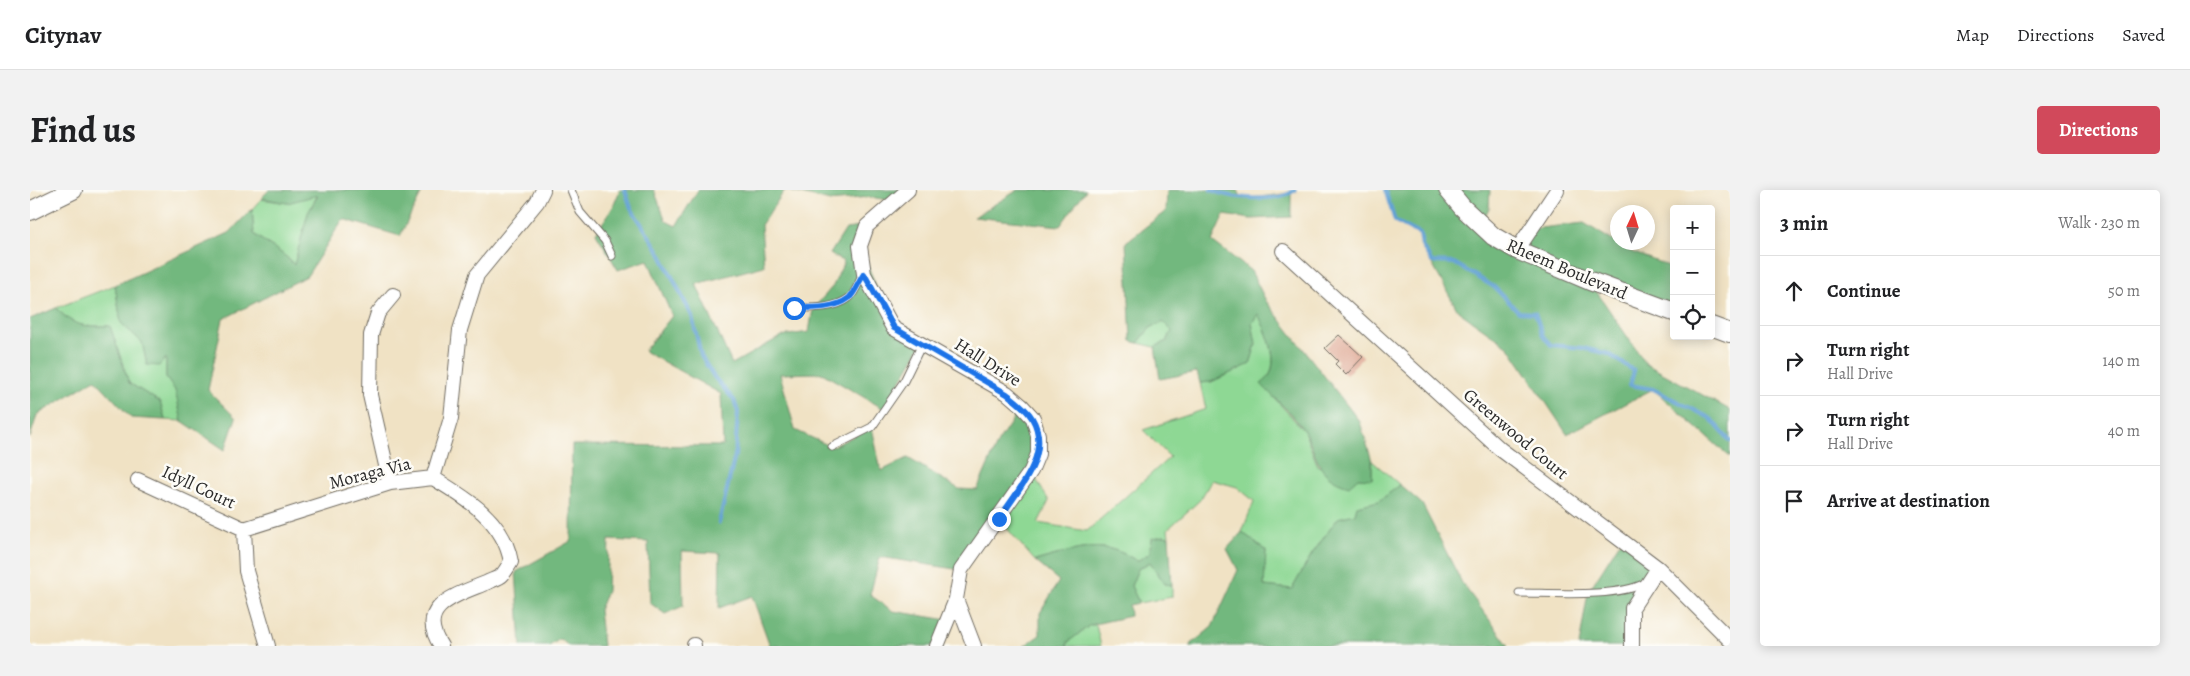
<!DOCTYPE html>
<html lang="en">
<head>
<meta charset="utf-8">
<style>
  :root { --surface:#fff; --page:#f2f2f2; --text:#202124; --muted:#757577; --line:#e0e0e0; --accent:#d1495b }
  body { margin:0; font-family:Alegreya,serif; background:var(--page); color:var(--text) }
  .controls { position:absolute; right:15px; top:15px; display:grid; overflow:hidden; border-radius:5px; box-shadow:0 2px 12px #0003 }
  .controls button { width:45px; height:45px; display:grid; place-items:center; padding:0; border:0; border-bottom:1px solid var(--line); background:var(--surface); color:var(--text); font:25px sans-serif }
  .compass { position:absolute; left:1580px; top:15px; width:45px; height:45px; border-radius:50%; background:var(--surface); box-shadow:0 2px 12px #0003; rotate:4deg }
  .stop { position:absolute; width:15px; height:15px; margin:-11px; border:4px solid #1a73e8; border-radius:50%; background:#fff }
  .stop.end { background:#1a73e8; border-color:#fff; box-shadow:0 1px 5px #0008 }
  .list { margin:0; padding:0; list-style:none }
  h2 { display:flex; justify-content:space-between; align-items:center; height:65px; margin:0; padding:0 20px; font-size:21px }
  h2 small { font-size:16px; font-weight:400; color:var(--muted) }
  .list li { display:grid; grid-template-columns:32px 1fr auto; gap:15px; align-items:center; box-sizing:border-box; height:70px; padding:0 20px; border-top:1px solid var(--line) }
  .list b { display:block; font-size:19px; white-space:nowrap }
  .list p { margin:0; font-size:16px; white-space:nowrap; color:var(--muted) }
  .list em { font-size:16px; font-style:normal; color:var(--muted) }
  .icon { flex:none; width:28px; height:28px; fill:none; stroke:currentColor; stroke-width:2; stroke-linecap:round; stroke-linejoin:round }
  .map { position:relative; flex:none; width:1700px; height:456px; overflow:hidden; border-radius:5px }
  header { display:flex; align-items:center; gap:30px; box-sizing:border-box; height:70px; padding:0 25px; background:var(--surface); border-bottom:1px solid var(--line) }
  header strong { font-size:24px }
  nav { display:flex; gap:28px; margin-inline-start:auto; font-size:18px }
  .intro { display:flex; align-items:center; justify-content:space-between; box-sizing:border-box; height:120px; padding:0 30px }
  h1 { margin:0; font-size:35px }
  .button { padding:12px 22px; border-radius:5px; background:var(--accent); color:#fff; font-size:18px; font-weight:700 }
  main { display:flex; gap:30px; padding:0 30px }
  aside { flex:1; background:var(--surface); border-radius:5px; box-shadow:0 2px 12px #0003 }
  .map>svg:first-child { display:block }
  .green { fill:#8ed894; stroke:#5c8260 }
  .forest { fill:#72b87e; stroke:#4e7254 }
  .lines { fill:none; stroke-linecap:round; stroke-linejoin:round }
  .stream { stroke:#62a1d4; stroke-width:4 }
  .building { fill:#dfa894 }
  .service-casing { stroke:#706b61; stroke-width:9 }
  .minor-casing { stroke:#706b61; stroke-width:16 }
  .tertiary-casing { stroke:#706b61; stroke-width:20 }
  .service { stroke:#fff; stroke-width:7 }
  .minor { stroke:#fff; stroke-width:14 }
  .tertiary { stroke:#fff; stroke-width:18 }
  .route { stroke:#1a73e8; stroke-width:6 }
  .labels { text-anchor:middle; stroke-width:5; stroke-linejoin:round; paint-order:stroke }
  .street-label { font-size:18px; fill:#2b2b2b; stroke:#fdfcf7 }
</style>
</head>
<body>
<header>
<strong>Citynav</strong>
<nav><a>Map</a><a>Directions</a><a>Saved</a></nav>
</header>
<div class="intro"><h1>Find us</h1><a class="button">Directions</a></div>
<main>
<div class="map">
<svg width="1700" height="456" viewBox="0 0 1700 456">
  <rect width="100%" height="100%" fill="#fdfcf7"/>
  <filter id="ink" filterUnits="userSpaceOnUse"><feTurbulence type="fractalNoise" baseFrequency=".02" numOctaves="2"/><feDisplacementMap in="SourceGraphic" scale="10" xChannelSelector="R" yChannelSelector="G"/><feConvolveMatrix kernelMatrix="1 2 1 2 8 2 1 2 1" color-interpolation-filters="sRGB"/></filter>
  <filter id="wash" filterUnits="userSpaceOnUse"><feTurbulence type="fractalNoise" baseFrequency=".0096" numOctaves="4" result="noise"/><feDisplacementMap in="SourceGraphic" scale="20" xChannelSelector="R" yChannelSelector="G"/><feGaussianBlur stdDeviation="1.12" result="paint"/><feColorMatrix in="noise" values="0 0 0 0 0 0 0 0 0 0 0 0 0 0 0 0 0 1.4 0 .05"/><feComposite in="paint" operator="in"/></filter>
  <g filter="url(#wash)">
    <rect width="100%" height="100%" fill="#f0e2c4"/>
    <!-- green -->
    <path class="green" d="M 288,4 L 278,23 L 264,75 C 254,62 237,55 224,44 L 222,19 L 231,9 L 257,13 Z
      M 85,95 L 91,133 L 112,152 L 117,175 L 136,167 L 136,188 L 145,200 L 152,231 L 135,230 L 130,212 L 99,193 L 80,136 C 52,136 46,138 26,118 Z
      M 1228,123 C 1237,143 1254,177 1232,194 L 1274,241 L 1288,276 L 1328,288 L 1342,288 L 1342,271 L 1370,295 L 1349,311 L 1327,316 L 1325,324 L 1308,328 L 1282,364 L 1262,399 L 1234,396 L 1236,361 L 1212,342 L 1224,311 L 1207,297 L 1182,290 L 1170,310 L 1138,339 L 1139,347 L 1134,346 L 1120,355 L 1120,363 L 1107,371 C 1097,365 1086,359 1074,358 C 1055,355 1024,366 1005,371 L 969,329 L 1001,281 L 1019,311 L 1008,333 L 1057,341 L 1140,267 L 1113,240 L 1176,219 L 1170,193 L 1181,192 L 1220,174 L 1226,154 L 1222,133 Z
      M 1133,131 L 1142,141 L 1137,151 L 1125,157 L 1108,153 L 1120,138 Z
      M 1120,372 L 1135,394 L 1142,395 L 1142,407 L 1109,413 L 1101,396 L 1108,379 Z
      M 1060,435 L 1066,435 L 1071,456 L 1037,456 L 1038,452 Z"/>
    <!-- forest -->
    <path class="forest" d="M 239,0 L 393,0 L 370,46 L 313,29 L 277,86 L 193,129 L 178,200 L 206,228 L 195,260 L 152,231 L 145,200 L 136,188 L 136,168 L 129,176 L 117,175 L 112,152 L 91,133 L 85,95 L 199,43 L 222,19 L 224,44 C 237,55 254,62 264,75 L 278,23 L 288,5 L 257,13 L 231,8 Z
      M 590,0 L 624,0 L 636,31 L 646,36 L 668,0 L 878,0 L 866,11 L 839,7 L 800,11 L 755,0 L 731,35 L 734,76 L 666,94 L 702,174 L 752,146 L 779,142 L 783,119 L 803,96 L 814,72 L 800,64 L 816,39 L 837,36 L 830,56 L 863,138 L 892,154 L 854,219 L 792,183 L 750,184 L 765,240 L 802,257 L 842,237 L 851,281 L 878,268 L 929,299 L 947,300 L 968,252 L 992,216 L 1008,264 L 931,380 L 850,367 L 840,405 L 863,421 L 918,430 L 907,456 L 740,456 L 722,406 L 689,418 L 690,363 L 652,361 L 653,416 L 635,424 L 620,413 L 618,352 L 579,350 L 577,401 L 569,420 L 573,456 L 539,456 L 530,449 L 519,456 L 491,456 L 486,382 L 541,351 L 542,255 L 693,256 L 691,204 L 614,161 L 642,126 L 618,70 L 588,80 L 566,43 L 583,17 Z
      M 988,0 L 1056,0 L 1030,36 L 944,27 Z
      M 1137,0 L 1208,0 L 1212,9 L 1261,3 L 1261,27 L 1221,29 L 1194,25 L 1182,51 L 1221,81 L 1236,111 L 1330,232 L 1342,271 L 1342,289 L 1328,288 L 1319,296 C 1284,286 1289,266 1274,241 C 1263,224 1245,209 1231,194 C 1255,179 1237,143 1228,124 L 1222,133 L 1226,154 L 1220,174 L 1181,192 L 1170,193 L 1167,182 L 1130,189 L 1125,157 L 1137,151 L 1142,141 L 1133,132 L 1120,138 L 1108,153 L 1101,151 L 1096,52 L 1136,21 Z
      M 1355,0 L 1460,0 L 1459,18 L 1451,34 L 1487,60 L 1501,39 L 1554,33 L 1599,61 L 1644,78 L 1644,122 L 1560,92 L 1616,174 L 1700,220 L 1700,267 L 1623,199 L 1537,244 L 1479,157 L 1428,121 L 1392,56 L 1390,44 L 1365,31 Z
      M 26,118 C 46,138 52,136 80,136 L 99,193 L 130,212 L 135,230 L 101,228 L 65,189 L 7,225 L 0,248 L 0,129 Z
      M 1370,295 L 1392,314 L 1432,393 L 1479,456 L 1159,456 L 1182,437 L 1208,380 L 1197,359 L 1212,342 L 1236,361 L 1234,396 L 1262,399 L 1282,364 L 1308,328 L 1325,324 L 1327,316 L 1349,311 Z
      M 1134,346 L 1139,347 L 1142,395 L 1135,394 L 1120,372 L 1108,379 L 1101,396 L 1109,413 L 1099,415 L 1100,426 L 1060,435 L 1038,452 L 1037,456 L 994,456 L 1010,445 L 1010,423 L 1029,391 L 1005,371 C 1024,366 1055,355 1074,358 C 1086,359 1097,365 1107,371 L 1120,363 L 1122,348 Z
      M 1591,350 L 1628,378 L 1602,418 L 1602,456 L 1549,456 L 1558,402 Z"/>
    <g class="lines">
      <!-- stream -->
      <path class="stream" d="M 595,0 L 601,18 L 629,61 L 662,126 L 671,166 L 684,187 L 704,210 L 708,222 L 705,265 L 689,333
        M 1181,0 C 1200,9 1248,13 1265,0
        M 1355,0 L 1365,31 L 1390,44 L 1392,56 L 1402,72 L 1424,73 L 1464,97 L 1489,122 L 1505,123 L 1513,146 L 1521,155 L 1553,158 L 1579,164 L 1604,181 L 1600,195 L 1623,199 L 1680,228 L 1700,251"/>
    </g>
    <g id="blocks">
      <!-- building -->
      <path class="building" d="M 1309,145 L 1333,167 L 1316,185 L 1305,174 L 1308,171 L 1295,158 Z"/>
    </g>
  </g>
  <g filter="url(#ink)">
    <use href="#blocks" fill-opacity="0" stroke="#706b61" stroke-width="1"/>
    <g class="lines">
      <!-- service casing -->
      <g class="service-casing">
        <path id="service" d="M 541,0 L 550,22 L 575,51 L 582,66
          M 764,118 C 781,118 805,119 819,108 C 825,104 829,91 833,84
          M 802,257 L 842,237 L 874,191 L 892,154
          M 1489,403 C 1522,403 1587,408 1615,393"/>
      </g>
      <!-- minor casing -->
      <g class="minor-casing">
        <path id="minor" d="M 878,0 L 837,36 L 830,56 L 834,84 L 863,138 L 977,203 L 992,216 L 1003,228 L 1008,245 L 1008,264 L 1001,281 L 931,380 L 926,409 L 907,456
          M 1487,60 L 1527,0
          M 1253,61 L 1470,259 L 1628,378 L 1700,450
          M 403,288 C 436,308 474,330 481,372 C 478,376 475,382 472,385 C 469,388 462,390 458,392 C 428,405 384,415 411,456
          M 108,290 L 214,339
          M 360,293 L 340,205 L 341,145 L 348,123 L 363,105
          M 214,339 L 360,293 L 403,288 L 421,228 L 430,140 L 447,85 L 507,12 L 513,0
          M 214,339 L 216,381 L 238,456
          M 926,409 L 944,456
          M 664,455 L 664,456
          M 1602,456 L 1602,418 L 1628,378"/>
      </g>
      <!-- tertiary casing -->
      <g class="tertiary-casing">
        <path id="tertiary" d="M 1418,0 L 1432,17 L 1463,46 L 1487,60 L 1560,91 L 1644,122
          M 0,21 L 43,0
          M 1681,136 L 1700,143"/>
      </g>
      <!-- service -->
      <use href="#service" class="service"/>
      <!-- minor -->
      <use href="#minor" class="minor"/>
      <!-- tertiary -->
      <use href="#tertiary" class="tertiary"/>
    </g>
  </g>
  <g class="lines" filter="url(#ink)">
    <!-- route -->
    <path class="route" d="M 764,118 C 781,118 805,119 819,108 C 825,103 829,91 834,84 L 864,138 L 977,204 C 986,211 996,218 1002,228 C 1023,264 987,301 969,329"/>
  </g>
  <g class="labels">
    <!-- street labels -->
    <g class="street-label">
      <text transform="translate(1537 79) rotate(23)" y="6">Rheem Boulevard</text>
      <text transform="translate(958 172) rotate(32)" y="6">Hall Drive</text>
      <text transform="translate(1486 244) rotate(40)" y="6">Greenwood Court</text>
      <text transform="translate(340 283) rotate(-14)" y="6">Moraga Via</text>
      <text transform="translate(169 297) rotate(25)" y="6">Idyll Court</text>
    </g>
  </g>
</svg>
<div class="controls">
<button>+</button>
<button>−</button>
<button><svg class="icon" aria-label="locate" viewBox="0 0 24 24"><circle cx="12" cy="12" r="6"/><path d="M12 2v4M12 18v4M2 12h4M18 12h4"/></svg></button>
</div>
<svg class="compass" viewBox="-18 -18 36 36"><path d="M0-13l5 13h-10z" fill="#e53935"/><path d="M0 13l5-13h-10z" fill="#757577"/></svg>
<div class="stop" style="left:764px;top:118px"></div>
<div class="stop end" style="left:969px;top:329px"></div>
</div>
<aside>
<h2>3 min<small>Walk · 230 m</small></h2>
<ul class="list">
<li><svg class="icon" aria-label="ahead" viewBox="0 0 24 24"><path d="M12 20V5M6 11l6-6 6 6"/></svg><div><b>Continue</b></div><em>50 m</em></li>
<li><svg class="icon" aria-label="right" viewBox="0 0 24 24"><path d="M7 20v-9h11M14 6l5 5-5 5"/></svg><div><b>Turn right</b><p>Hall Drive</p></div><em>140 m</em></li>
<li><svg class="icon" aria-label="right" viewBox="0 0 24 24"><path d="M7 20v-9h11M14 6l5 5-5 5"/></svg><div><b>Turn right</b><p>Hall Drive</p></div><em>40 m</em></li>
<li><svg class="icon" aria-label="arrive" viewBox="0 0 24 24"><path d="M6 21V4h12l-3 4 3 4H6"/></svg><div><b>Arrive at destination</b></div></li>
</ul>
</aside>
</main>
</body>
</html>
